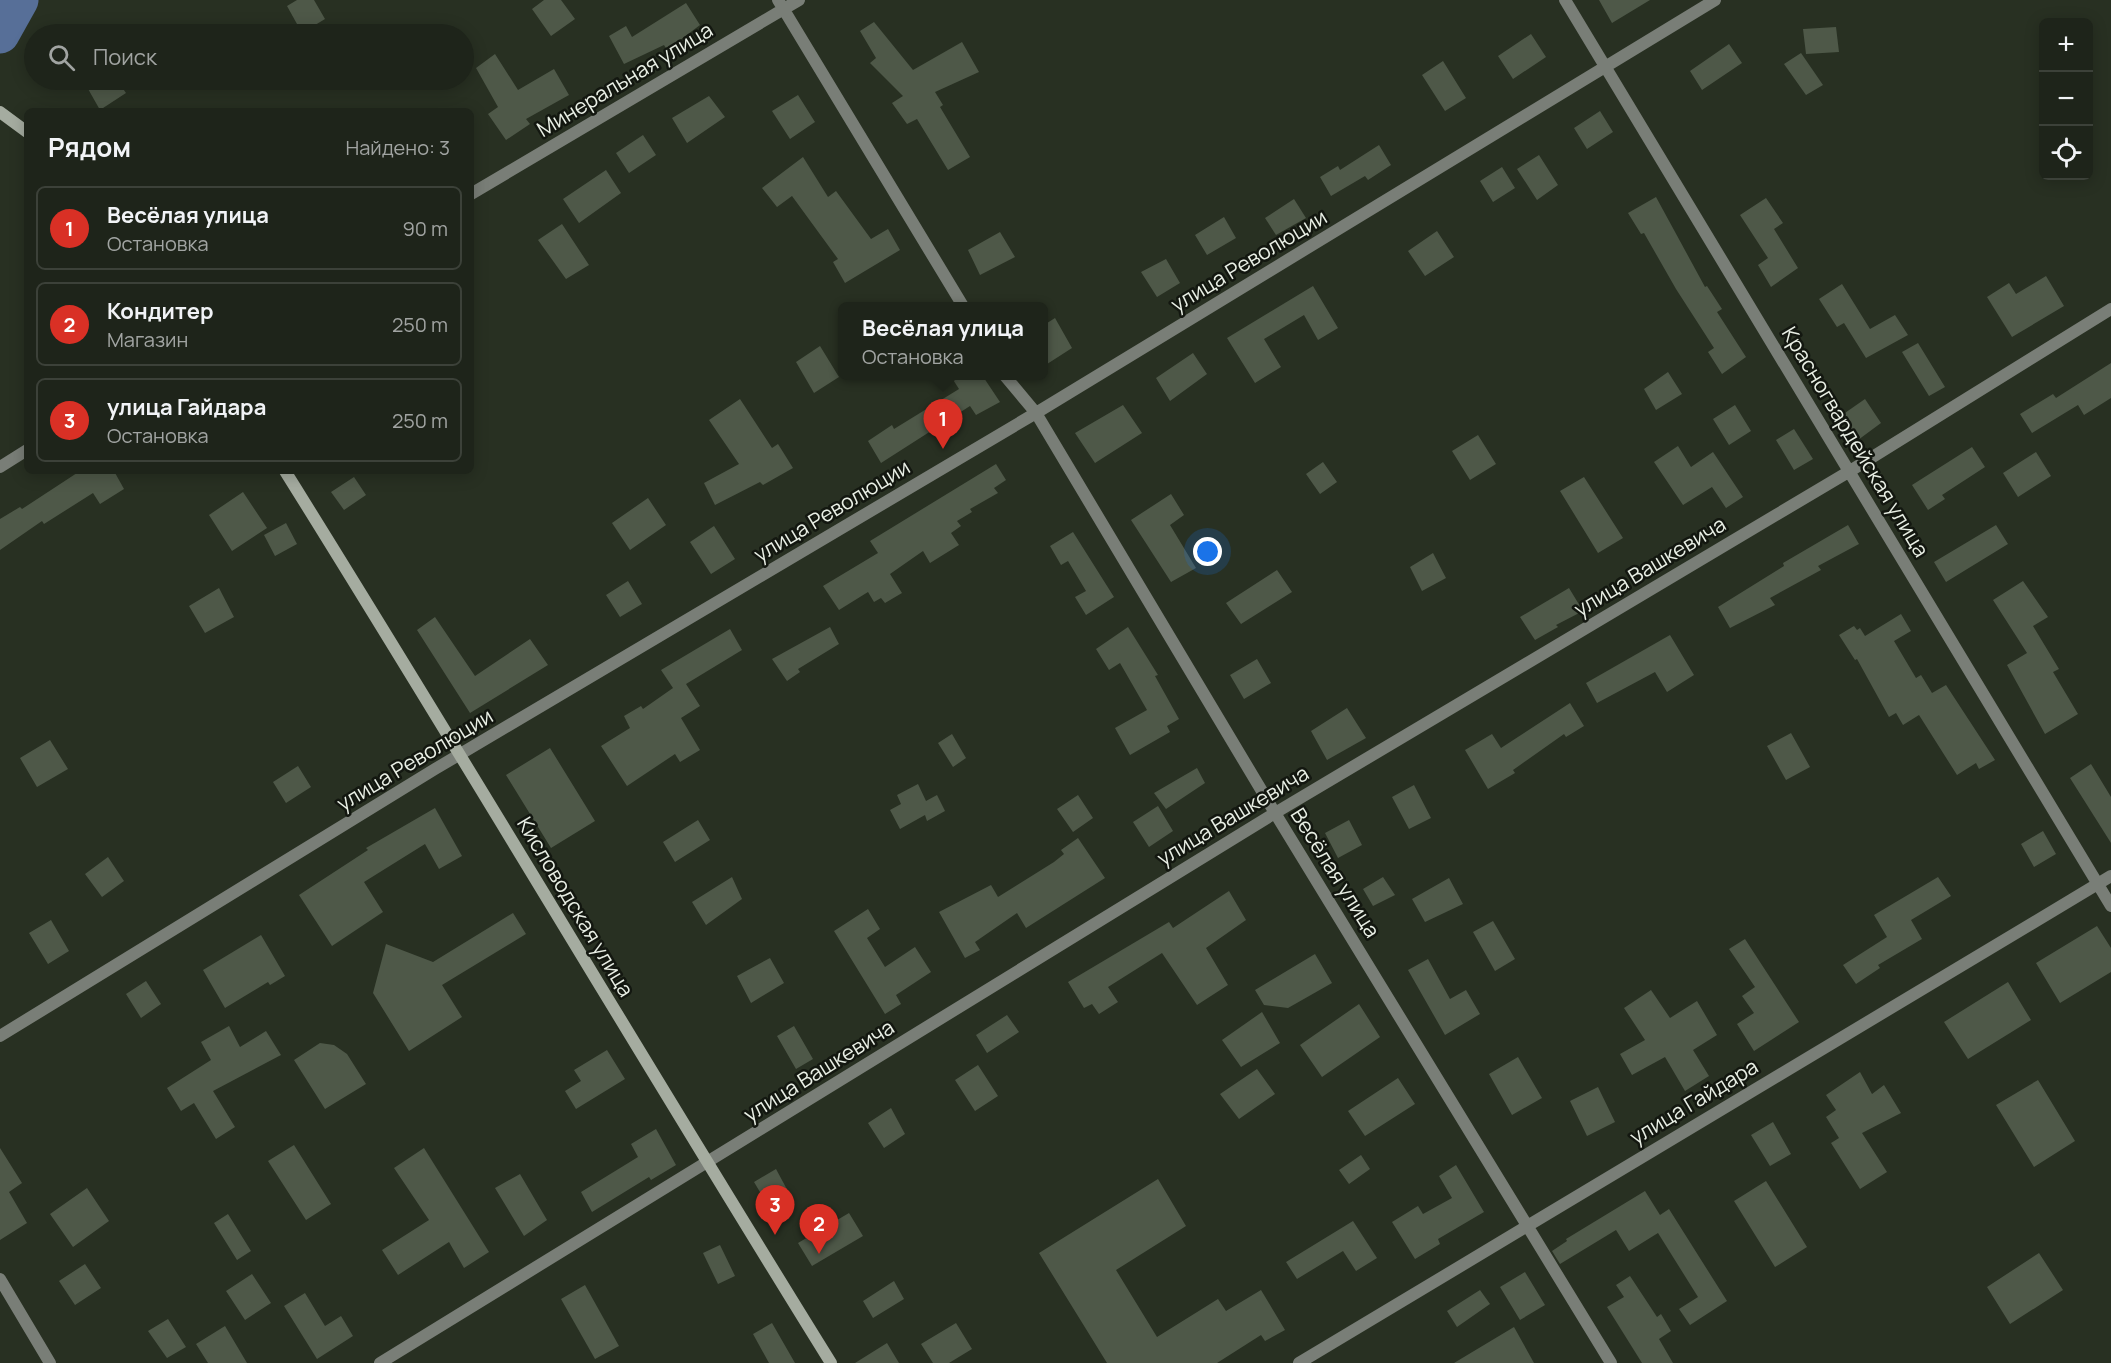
<!DOCTYPE html>
<html lang="ru">
<head>
<meta charset="utf-8">
<style>
  :root { --surface:#1e241a; --page:#2b3027; --text:#f1f3f6; --muted:#a1a4a2; --line:#3c4139; --accent:#d93025 }
  body { margin:0; font-family:Manrope,sans-serif; background:var(--page); color:var(--text) }
  .controls { position:absolute; right:18px; top:18px; display:grid; overflow:hidden; border-radius:9px; box-shadow:0 3px 15px #0003 }
  .controls button { width:54px; height:54px; display:grid; place-items:center; padding:0; border:0; border-bottom:2px solid var(--line); background:var(--surface); color:var(--text); font:30px sans-serif }
  .you { position:absolute; left:1208px; top:552px; width:21px; height:21px; margin:-15px; border:4px solid #fff; border-radius:50%; background:#1a73e8; box-shadow:0 0 0 9px #1a73e833 }
  .badge { display:grid; place-items:center; width:39px; height:39px; border-radius:50%; background:var(--accent); color:#fff; font-size:20px; font-weight:700 }
  .pin { position:absolute; translate:-50% -50px; filter:drop-shadow(0 2px 3px #0008) }
  .pin::after { content:''; position:absolute; top:32px; width:21px; height:18px; background:inherit; clip-path:polygon(0 0,100% 0,50% 100%) }
  .popup { position:absolute; left:838px; top:302px; width:210px; height:78px; box-sizing:border-box; display:grid; place-content:center; border-radius:9px; background:var(--surface); filter:drop-shadow(0 2px 4px #0005); font-size:20px; white-space:nowrap; color:var(--muted) }
  .popup b { font-size:22px; color:var(--text) }
  .popup::after { content:''; position:absolute; left:50%; top:100%; margin-left:-12px; border:12px solid transparent; border-top-color:var(--surface) }
  .list { margin:0; padding:0; list-style:none }
  h2 { display:flex; justify-content:space-between; align-items:center; height:78px; margin:0; padding:0 24px; font-size:26px }
  h2 small { font-size:20px; font-weight:400; color:var(--muted) }
  .list li { display:grid; grid-template-columns:39px 1fr auto; gap:18px; align-items:center; box-sizing:border-box; height:84px; margin:0 12px 12px; padding:0 12px; border:2px solid var(--line); border-radius:9px }
  .list b { display:block; font-size:22px; white-space:nowrap }
  .list p { margin:0; font-size:20px; white-space:nowrap; color:var(--muted) }
  .list em { font-size:20px; font-style:normal; color:var(--muted) }
  .icon { flex:none; width:33px; height:33px; fill:none; stroke:currentColor; stroke-width:2; stroke-linecap:round; stroke-linejoin:round }
  .map { position:relative; flex:none; width:2111px; height:1363px; overflow:hidden }
  .search { position:absolute; background:var(--surface); box-shadow:0 3px 15px #0003; left:24px; top:24px; width:450px; height:66px; display:flex; align-items:center; gap:15px; box-sizing:border-box; padding:0 21px; border-radius:33px; color:var(--muted); font-size:22px }
  .panel { position:absolute; background:var(--surface); box-shadow:0 3px 15px #0003; left:24px; top:108px; width:450px; height:366px; border-radius:9px }
  .map>svg:first-child { display:block }
  .lines { fill:none; stroke-linecap:round; stroke-linejoin:round }
  .river { stroke:#576f98; stroke-width:39 }
  .building { fill:#4e5848 }
  .street { stroke:#797e77; stroke-width:12 }
  .secondary { stroke:#a5aca0; stroke-width:12 }
  .labels { text-anchor:middle; stroke-width:5; stroke-linejoin:round; paint-order:stroke }
  .street-label { font-size:21px; fill:#e9efe5; stroke:#131710 }
</style>
</head>
<body>
<div class="map">
<svg width="2111" height="1363" viewBox="0 0 2111 1363">
  <rect width="100%" height="100%" fill="#283022"/>
  <g class="lines">
    <!-- river -->
    <path class="river" d="M 0,34 L 19,0"/>
  </g>
  <!-- building -->
  <path class="building" d="M 297,0 L 314,0 L 325,19 L 302,33 L 287,6 Z
    M 544,0 L 561,0 L 575,19 L 551,36 L 532,9 Z
    M 1599,0 L 1650,0 L 1612,23 Z
    M 686,3 L 700,25 L 667,50 L 664,45 L 624,64 L 609,36 L 626,26 L 632,37 Z
    M 874,22 L 913,70 L 962,42 L 979,72 L 935,92 L 943,105 L 940,107 L 970,157 L 948,170 L 917,119 L 907,124 L 892,103 L 903,96 L 870,63 L 876,58 L 860,31 Z
    M 1836,27 L 1839,52 L 1806,54 L 1803,29 Z
    M 1531,34 L 1546,57 L 1513,79 L 1498,56 Z
    M 1729,44 L 1742,63 L 1702,90 L 1690,71 Z
    M 1801,53 L 1823,85 L 1806,95 L 1784,64 Z
    M 495,54 L 518,90 L 554,69 L 569,95 L 526,119 L 530,124 L 506,140 L 488,114 L 498,107 L 476,68 Z
    M 1443,61 L 1466,98 L 1445,111 L 1422,75 Z
    M 83,80 L 117,80 L 126,93 L 100,110 Z
    M 798,95 L 815,122 L 790,139 L 772,111 Z
    M 709,96 L 725,117 L 687,143 L 672,118 Z
    M 1600,111 L 1613,132 L 1587,149 L 1574,128 Z
    M 643,135 L 656,155 L 629,173 L 616,153 Z
    M 1379,145 L 1391,165 L 1368,180 L 1365,176 L 1331,196 L 1320,177 L 1338,166 L 1340,170 Z
    M 1539,155 L 1558,185 L 1537,200 L 1517,169 Z
    M 803,157 L 828,197 L 836,191 L 871,239 L 888,229 L 900,250 L 845,283 L 833,262 L 838,259 L 792,196 L 777,207 L 762,188 Z
    M 1502,167 L 1515,188 L 1493,202 L 1480,181 Z
    M 606,170 L 621,193 L 579,223 L 563,199 Z
    M 1656,197 L 1705,287 L 1707,286 L 1722,309 L 1717,312 L 1746,357 L 1722,374 L 1708,352 L 1714,348 L 1676,289 L 1644,233 L 1641,234 L 1628,213 Z
    M 1766,198 L 1783,223 L 1774,229 L 1798,268 L 1771,287 L 1758,265 L 1768,258 L 1740,215 Z
    M 1294,199 L 1306,218 L 1276,235 L 1265,218 Z
    M 1224,217 L 1236,238 L 1207,255 L 1195,235 Z
    M 562,224 L 589,265 L 566,279 L 538,240 Z
    M 1437,231 L 1454,257 L 1425,276 L 1408,251 Z
    M 1000,232 L 1015,257 L 980,275 L 968,250 Z
    M 1166,259 L 1180,283 L 1157,297 L 1141,272 Z
    M 2046,276 L 2064,306 L 2012,337 L 1987,297 L 2009,283 L 2016,294 Z
    M 1842,284 L 1870,329 L 1895,315 L 1908,335 L 1866,358 L 1844,323 L 1837,327 L 1819,299 Z
    M 1313,286 L 1338,328 L 1318,340 L 1304,315 L 1264,339 L 1281,367 L 1255,383 L 1227,338 Z
    M 1055,318 L 1072,348 L 1044,366 L 1044,325 Z
    M 1918,343 L 1945,387 L 1929,396 L 1902,352 Z
    M 820,346 L 839,377 L 814,393 L 796,362 Z
    M 1193,353 L 1207,374 L 1170,401 L 1156,378 Z
    M 2111,363 L 2111,398 L 2084,415 L 2078,405 L 2032,433 L 2020,414 L 2053,394 L 2056,398 Z
    M 1668,372 L 1682,394 L 1656,410 L 1644,389 Z
    M 950,375 L 982,375 L 1000,402 L 976,415 L 970,406 L 881,463 L 868,441 L 892,425 L 894,429 L 959,389 Z
    M 740,399 L 772,448 L 778,444 L 793,468 L 763,485 L 760,482 L 715,505 L 704,483 L 739,464 L 709,420 Z
    M 1865,399 L 1881,423 L 1858,440 L 1842,415 Z
    M 1123,405 L 1142,433 L 1095,463 L 1075,433 Z
    M 1735,405 L 1751,431 L 1729,445 L 1713,419 Z
    M 1794,429 L 1813,459 L 1794,470 L 1776,440 Z
    M 1478,435 L 1496,464 L 1470,480 L 1452,451 Z
    M 1678,446 L 1691,467 L 1713,452 L 1743,497 L 1726,508 L 1712,487 L 1683,505 L 1654,462 Z
    M 1972,447 L 1985,467 L 1942,495 L 1945,499 L 1928,510 L 1912,485 Z
    M 2036,452 L 2051,476 L 2018,497 L 2003,473 Z
    M 1323,462 L 1337,482 L 1320,494 L 1306,474 Z
    M 996,464 L 1006,480 L 994,488 L 998,493 L 970,509 L 972,512 L 957,521 L 961,526 L 951,533 L 959,545 L 930,563 L 923,551 L 890,574 L 902,593 L 885,603 L 881,598 L 874,602 L 868,592 L 839,610 L 823,586 L 878,553 L 870,541 Z
    M 80,471 L 114,471 L 124,489 L 100,504 L 93,493 L 44,524 L 42,521 L 0,550 L 0,519 L 20,507 L 22,509 Z
    M 354,477 L 366,495 L 344,510 L 331,492 Z
    M 1584,477 L 1623,538 L 1598,553 L 1560,491 Z
    M 243,492 L 267,528 L 232,551 L 209,515 Z
    M 1171,494 L 1184,515 L 1170,525 L 1196,568 L 1171,582 L 1131,520 Z
    M 648,498 L 666,525 L 630,550 L 612,523 Z
    M 286,523 L 297,544 L 275,556 L 264,535 Z
    M 1848,525 L 1859,544 L 1818,566 L 1821,570 L 1770,598 L 1775,605 L 1730,628 L 1718,607 L 1784,566 L 1783,563 Z
    M 1996,525 L 2008,544 L 1946,582 L 1934,562 Z
    M 714,526 L 735,559 L 711,574 L 690,542 Z
    M 1073,532 L 1114,597 L 1086,615 L 1075,597 L 1086,591 L 1068,561 L 1061,565 L 1050,546 Z
    M 1433,553 L 1446,578 L 1422,591 L 1410,567 Z
    M 1277,570 L 1292,592 L 1241,624 L 1226,603 Z
    M 628,581 L 642,604 L 620,617 L 606,595 Z
    M 2023,581 L 2048,617 L 2033,626 L 2059,669 L 2053,672 L 2078,714 L 2045,734 L 2007,665 L 2027,653 L 1993,600 Z
    M 219,588 L 234,617 L 205,633 L 189,606 Z
    M 1569,588 L 1583,611 L 1556,625 L 1558,627 L 1535,640 L 1520,617 Z
    M 1901,614 L 1911,631 L 1894,641 L 1916,678 L 1921,675 L 1932,693 L 1946,685 L 1995,760 L 1979,769 L 1976,763 L 1957,775 L 1919,715 L 1903,725 L 1896,713 L 1889,717 L 1857,659 L 1855,660 L 1839,635 L 1854,626 L 1857,630 L 1860,628 L 1865,636 Z
    M 435,617 L 475,676 L 530,639 L 548,665 L 470,713 L 417,630 Z
    M 830,627 L 839,644 L 798,669 L 800,672 L 787,681 L 772,659 Z
    M 1128,627 L 1158,675 L 1155,676 L 1179,719 L 1167,726 L 1170,732 L 1130,755 L 1115,728 L 1147,710 L 1120,663 L 1109,670 L 1096,649 Z
    M 730,629 L 742,650 L 686,684 L 700,706 L 681,718 L 700,750 L 680,762 L 675,754 L 627,786 L 601,746 L 630,728 L 624,716 L 641,706 L 643,709 L 673,688 L 661,670 Z
    M 1670,635 L 1694,675 L 1667,692 L 1655,672 L 1597,703 L 1586,683 Z
    M 1257,659 L 1271,683 L 1244,699 L 1230,675 Z
    M 1570,703 L 1584,726 L 1566,737 L 1564,734 L 1513,770 L 1515,773 L 1488,789 L 1465,750 L 1492,734 L 1501,748 Z
    M 1347,708 L 1366,738 L 1327,760 L 1311,731 Z
    M 1791,733 L 1810,767 L 1786,780 L 1767,746 Z
    M 952,734 L 966,758 L 953,767 L 938,743 Z
    M 50,740 L 68,769 L 37,787 L 20,758 Z
    M 550,748 L 595,821 L 551,848 L 506,775 Z
    M 2091,764 L 2111,797 L 2111,843 L 2070,778 Z
    M 298,766 L 311,787 L 286,803 L 273,782 Z
    M 1197,768 L 1205,783 L 1166,809 L 1154,793 Z
    M 918,784 L 926,801 L 937,795 L 945,811 L 927,821 L 925,815 L 900,829 L 890,810 L 901,804 L 897,795 Z
    M 1414,785 L 1431,818 L 1409,829 L 1392,797 Z
    M 1078,795 L 1093,818 L 1073,832 L 1057,809 Z
    M 1158,806 L 1173,831 L 1149,847 L 1133,822 Z
    M 435,808 L 462,856 L 439,869 L 425,844 L 364,882 L 383,912 L 332,946 L 299,895 L 368,850 L 366,848 Z
    M 698,820 L 710,840 L 675,862 L 663,842 Z
    M 1349,820 L 1362,845 L 1338,858 L 1325,833 Z
    M 2043,831 L 2056,854 L 2034,867 L 2021,844 Z
    M 1078,838 L 1105,878 L 1026,928 L 1017,913 L 975,942 L 980,950 L 965,958 L 939,912 L 991,885 L 998,897 L 1054,862 L 1064,854 L 1061,850 Z
    M 108,857 L 124,881 L 102,897 L 85,874 Z
    M 732,877 L 742,899 L 706,925 L 692,902 Z
    M 1383,877 L 1395,895 L 1373,906 L 1363,889 Z
    M 1938,877 L 1951,896 L 1911,920 L 1922,939 L 1878,965 L 1880,968 L 1856,984 L 1843,965 L 1887,937 L 1874,915 Z
    M 1449,878 L 1463,904 L 1425,922 L 1412,899 Z
    M 1229,891 L 1246,920 L 1206,948 L 1228,985 L 1197,1005 L 1162,953 L 1108,987 L 1118,1002 L 1099,1014 L 1092,1004 L 1084,1008 L 1068,982 L 1169,922 L 1173,928 Z
    M 868,909 L 880,929 L 867,938 L 885,967 L 915,947 L 931,972 L 896,995 L 901,1004 L 885,1014 L 834,931 Z
    M 513,913 L 526,934 L 442,985 L 462,1017 L 409,1051 L 373,993 L 386,944 L 433,962 Z
    M 51,920 L 69,951 L 48,964 L 29,933 Z
    M 1493,921 L 1515,959 L 1495,971 L 1473,932 Z
    M 2097,926 L 2111,948 L 2111,972 L 2060,1003 L 2036,963 Z
    M 261,935 L 285,976 L 270,985 L 268,982 L 225,1008 L 203,970 Z
    M 1745,939 L 1799,1022 L 1754,1051 L 1737,1024 L 1754,1013 L 1742,996 L 1755,987 L 1729,949 Z
    M 1315,954 L 1332,983 L 1288,1008 L 1264,1005 L 1255,990 Z
    M 770,958 L 784,983 L 751,1003 L 737,976 Z
    M 1428,959 L 1450,999 L 1466,990 L 1480,1014 L 1445,1035 L 1408,970 Z
    M 146,981 L 161,1004 L 141,1018 L 126,994 Z
    M 2008,982 L 2031,1020 L 1968,1059 L 1944,1022 Z
    M 1651,990 L 1670,1018 L 1697,1001 L 1717,1035 L 1693,1050 L 1709,1076 L 1685,1091 L 1665,1057 L 1632,1075 L 1620,1054 L 1645,1040 L 1624,1008 Z
    M 1359,1004 L 1380,1037 L 1322,1077 L 1300,1045 Z
    M 1262,1012 L 1280,1043 L 1241,1067 L 1222,1040 Z
    M 1007,1015 L 1019,1032 L 987,1053 L 976,1035 Z
    M 229,1026 L 240,1047 L 266,1031 L 281,1055 L 213,1091 L 235,1127 L 216,1139 L 194,1103 L 181,1111 L 167,1088 L 211,1060 L 201,1042 Z
    M 794,1026 L 813,1059 L 796,1069 L 777,1036 Z
    M 320,1043 L 334,1045 L 347,1054 L 366,1084 L 325,1109 L 294,1060 Z
    M 607,1050 L 625,1079 L 576,1109 L 565,1091 L 581,1081 L 574,1070 Z
    M 1518,1057 L 1542,1098 L 1512,1115 L 1489,1074 Z
    M 978,1065 L 998,1096 L 975,1111 L 955,1080 Z
    M 1257,1069 L 1275,1094 L 1239,1119 L 1220,1094 Z
    M 1860,1072 L 1872,1094 L 1884,1085 L 1901,1113 L 1862,1133 L 1887,1172 L 1860,1189 L 1831,1143 L 1839,1138 L 1826,1117 L 1836,1110 L 1826,1095 Z
    M 1398,1078 L 1415,1104 L 1365,1136 L 1348,1111 Z
    M 2038,1080 L 2075,1141 L 2034,1167 L 1996,1105 Z
    M 1598,1087 L 1615,1122 L 1587,1136 L 1570,1101 Z
    M 891,1108 L 905,1134 L 884,1148 L 868,1123 Z
    M 1773,1122 L 1791,1154 L 1770,1166 L 1751,1135 Z
    M 656,1129 L 676,1165 L 651,1180 L 649,1177 L 592,1212 L 581,1192 L 638,1157 L 631,1144 Z
    M 294,1145 L 331,1204 L 306,1220 L 268,1161 Z
    M 0,1148 L 22,1183 L 9,1192 L 27,1223 L 0,1240 Z
    M 424,1148 L 489,1252 L 464,1268 L 449,1242 L 398,1275 L 382,1250 L 429,1220 L 394,1168 Z
    M 1361,1155 L 1370,1169 L 1349,1184 L 1339,1170 Z
    M 1456,1165 L 1484,1212 L 1438,1239 L 1440,1244 L 1415,1259 L 1392,1222 L 1418,1206 L 1423,1214 L 1452,1198 L 1439,1176 Z
    M 776,1169 L 790,1195 L 769,1207 L 754,1182 Z
    M 520,1174 L 547,1220 L 524,1236 L 495,1188 Z
    M 1158,1179 L 1186,1226 L 1116,1270 L 1157,1337 L 1218,1299 L 1226,1311 L 1261,1290 L 1285,1330 L 1265,1341 L 1261,1335 L 1217,1363 L 1107,1363 L 1039,1253 Z
    M 1766,1181 L 1807,1247 L 1775,1267 L 1734,1201 Z
    M 87,1188 L 109,1221 L 73,1247 L 50,1214 Z
    M 1645,1191 L 1660,1215 L 1669,1209 L 1727,1301 L 1690,1325 L 1679,1309 L 1698,1297 L 1658,1233 L 1629,1251 L 1616,1230 L 1560,1264 L 1552,1251 L 1567,1241 L 1566,1239 Z
    M 849,1213 L 863,1236 L 812,1266 L 798,1243 Z
    M 228,1214 L 251,1251 L 237,1260 L 214,1223 Z
    M 1353,1221 L 1377,1258 L 1356,1271 L 1343,1251 L 1297,1279 L 1286,1262 Z
    M 720,1245 L 735,1276 L 718,1284 L 703,1253 Z
    M 2039,1253 L 2063,1290 L 2010,1324 L 1987,1287 Z
    M 85,1264 L 101,1288 L 75,1305 L 59,1281 Z
    M 1525,1272 L 1545,1305 L 1520,1320 L 1500,1287 Z
    M 252,1274 L 271,1303 L 245,1320 L 226,1291 Z
    M 1630,1276 L 1657,1317 L 1661,1314 L 1671,1331 L 1659,1339 L 1673,1363 L 1642,1363 L 1607,1307 L 1624,1297 L 1616,1285 Z
    M 894,1281 L 904,1299 L 873,1318 L 863,1301 Z
    M 585,1285 L 619,1346 L 595,1359 L 561,1299 Z
    M 1480,1290 L 1490,1304 L 1457,1327 L 1447,1311 Z
    M 305,1293 L 325,1326 L 341,1316 L 353,1336 L 317,1359 L 284,1306 Z
    M 168,1319 L 186,1347 L 167,1358 L 148,1331 Z
    M 772,1323 L 795,1363 L 769,1363 L 753,1334 Z
    M 956,1323 L 972,1349 L 949,1363 L 933,1363 L 921,1344 Z
    M 225,1326 L 247,1363 L 208,1363 L 196,1344 Z
    M 1514,1327 L 1534,1363 L 1454,1363 Z
    M 887,1343 L 899,1363 L 855,1363 Z"/>
  <g class="lines">
    <!-- street -->
    <path class="street" d="M 778,0 L 963,306
      M 1565,0 L 2111,906
      M 471,194 L 799,0
      M 1005,376 L 1036,413 L 1275,813 L 1611,1363
      M 0,467 L 27,450
      M 0,1036 L 435,769 L 1036,413 L 1715,0
      M 0,1279 L 50,1363
      M 380,1363 L 1275,813 L 1850,471 L 2111,309
      M 1299,1363 L 2111,876"/>
    <!-- secondary -->
    <path class="secondary" d="M 0,112 L 27,132
      M 285,471 C 470,767 647,1067 831,1363"/>
  </g>
  <g class="labels">
    <!-- street labels -->
    <g class="street-label">
      <text transform="translate(625 80) rotate(-31)" y="7">Минеральная улица</text>
      <text transform="translate(1249 261) rotate(-31)" y="7">улица Революции</text>
      <text transform="translate(1855 442) rotate(59)" y="7">Красногвардейская улица</text>
      <text transform="translate(832 511) rotate(-31)" y="7">улица Революции</text>
      <text transform="translate(1650 567) rotate(-31)" y="7">улица Вашкевича</text>
      <text transform="translate(415 760) rotate(-31)" y="7">улица Революции</text>
      <text transform="translate(1233 816) rotate(-31)" y="7">улица Вашкевича</text>
      <text transform="translate(1335 873) rotate(58)" y="7">Весёлая улица</text>
      <text transform="translate(575 907) rotate(59)" y="7">Кисловодская улица</text>
      <text transform="translate(819 1071) rotate(-32)" y="7">улица Вашкевича</text>
      <text transform="translate(1694 1102) rotate(-31)" y="7">улица Гайдара</text>
    </g>
  </g>
</svg>
<div class="controls">
<button>+</button>
<button>−</button>
<button><svg class="icon" aria-label="locate" viewBox="0 0 24 24"><circle cx="12" cy="12" r="6"/><path d="M12 2v4M12 18v4M2 12h4M18 12h4"/></svg></button>
</div>
<div class="you"></div>
<div class="pin badge" style="left:943px;top:449px">1</div>
<div class="popup"><b>Весёлая улица</b>Остановка</div>
<div class="pin badge" style="left:819px;top:1254px">2</div>
<div class="pin badge" style="left:775px;top:1235px">3</div>
<div class="search"><svg class="icon" aria-label="search" viewBox="0 0 24 24"><circle cx="10" cy="10" r="6"/><path d="M15 15l6 6"/></svg>Поиск</div>
<section class="panel">
<h2>Рядом<small>Найдено: 3</small></h2>
<ul class="list">
<li><span class="badge">1</span><div><b>Весёлая улица</b><p>Остановка</p></div><em>90 m</em></li>
<li><span class="badge">2</span><div><b>Кондитер</b><p>Магазин</p></div><em>250 m</em></li>
<li><span class="badge">3</span><div><b>улица Гайдара</b><p>Остановка</p></div><em>250 m</em></li>
</ul>
</section>
</div>
</body>
</html>
